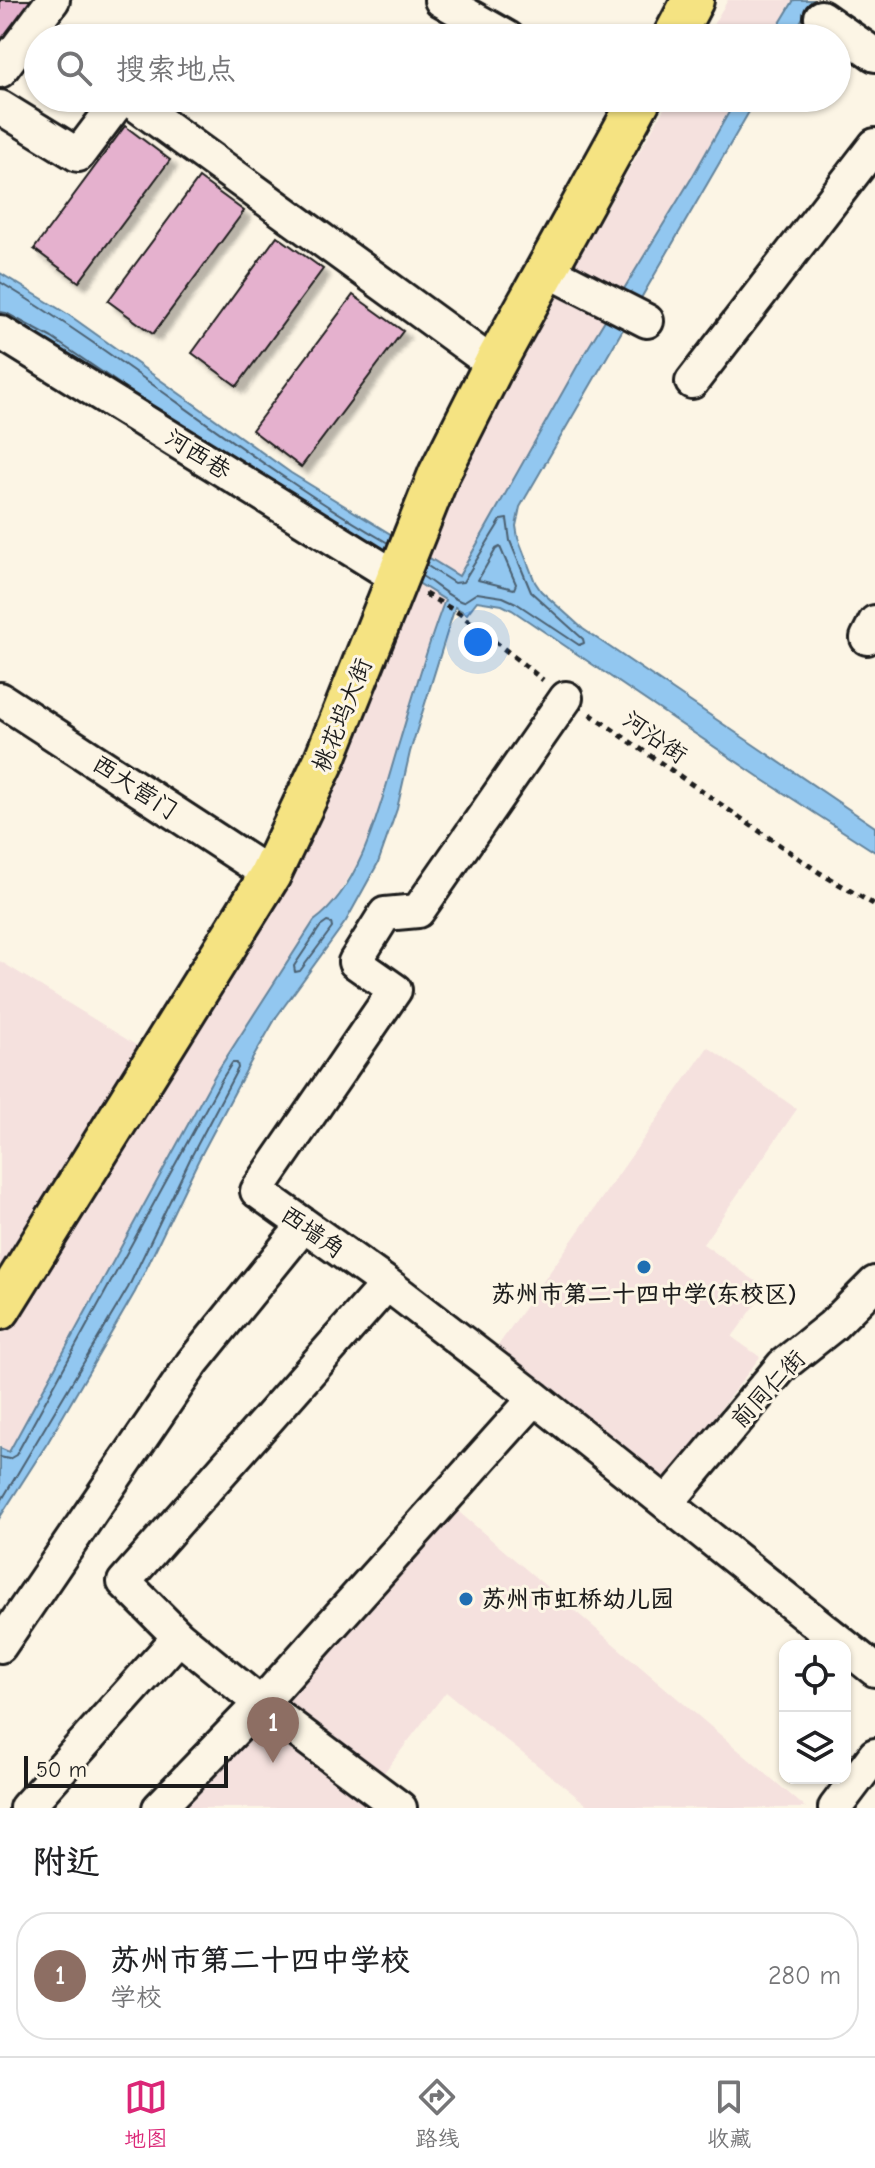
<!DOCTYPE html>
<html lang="zh">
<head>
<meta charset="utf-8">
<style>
  :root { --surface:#fff; --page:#f6f6f6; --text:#202124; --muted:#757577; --line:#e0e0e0; --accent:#db2777 }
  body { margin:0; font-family:"Comic Neue","LXGW WenKai TC",sans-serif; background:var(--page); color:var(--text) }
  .controls { position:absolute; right:24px; bottom:24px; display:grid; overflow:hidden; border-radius:16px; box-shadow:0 2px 6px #0004 }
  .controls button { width:72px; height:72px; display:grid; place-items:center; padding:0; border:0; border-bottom:2px solid var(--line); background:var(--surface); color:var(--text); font:40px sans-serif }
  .scale { position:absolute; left:24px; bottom:20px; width:204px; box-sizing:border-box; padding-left:8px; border:4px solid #1c1c1c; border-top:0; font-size:22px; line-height:28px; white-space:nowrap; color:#1c1c1c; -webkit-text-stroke:6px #fcf5e5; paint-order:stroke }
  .you { position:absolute; left:478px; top:642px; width:28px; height:28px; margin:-20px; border:6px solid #fff; border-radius:50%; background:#1a73e8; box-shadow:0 0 0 12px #1a73e833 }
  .badge { display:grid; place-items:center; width:52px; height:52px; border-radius:50%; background:var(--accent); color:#fff; font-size:26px; font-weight:700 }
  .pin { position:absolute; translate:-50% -66px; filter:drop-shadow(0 2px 4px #0008) }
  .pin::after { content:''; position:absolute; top:42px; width:28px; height:24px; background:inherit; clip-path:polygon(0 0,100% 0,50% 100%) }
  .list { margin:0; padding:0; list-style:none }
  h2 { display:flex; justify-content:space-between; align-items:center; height:104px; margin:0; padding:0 32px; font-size:34px }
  h2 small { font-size:26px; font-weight:400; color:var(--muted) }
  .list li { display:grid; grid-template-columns:52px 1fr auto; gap:24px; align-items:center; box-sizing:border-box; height:128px; margin:0 16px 16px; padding:0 16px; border:2px solid var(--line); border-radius:32px }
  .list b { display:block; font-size:30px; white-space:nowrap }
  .list p { margin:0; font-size:26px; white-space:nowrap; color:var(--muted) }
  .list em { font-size:26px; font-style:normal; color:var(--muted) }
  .icon { flex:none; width:44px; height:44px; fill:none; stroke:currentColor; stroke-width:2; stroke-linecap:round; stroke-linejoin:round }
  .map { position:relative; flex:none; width:875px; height:1808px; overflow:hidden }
  .search { position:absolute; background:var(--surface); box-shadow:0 2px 6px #0004; left:24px; right:24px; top:24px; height:88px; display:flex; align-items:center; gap:20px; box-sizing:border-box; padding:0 28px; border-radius:44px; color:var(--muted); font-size:30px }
  .sheet { height:248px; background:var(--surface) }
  nav { display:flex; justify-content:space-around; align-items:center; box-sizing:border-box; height:112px; border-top:2px solid var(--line); background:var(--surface); font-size:22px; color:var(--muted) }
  nav a { display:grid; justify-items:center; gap:4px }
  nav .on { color:var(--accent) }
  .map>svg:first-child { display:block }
  .built { fill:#f5e1de }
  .water { fill:#92c7f0; stroke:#63839b; stroke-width:2 }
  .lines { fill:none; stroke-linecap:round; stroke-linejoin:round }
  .shore { stroke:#4b6071; stroke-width:2 }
  .building { fill:#e5b1ce; stroke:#1c1c1c; stroke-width:2; filter:url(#shadow) }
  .minor-casing { stroke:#1c1c1c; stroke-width:38 }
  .major-casing { stroke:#1c1c1c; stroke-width:46 }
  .path { stroke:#1c1c1c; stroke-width:5; stroke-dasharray:6 6; stroke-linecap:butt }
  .minor { stroke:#fcf5e5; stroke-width:32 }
  .major { stroke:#f5e382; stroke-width:40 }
  .poi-dot { fill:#1f6fb2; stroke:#fcf5e5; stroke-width:3 }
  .labels { text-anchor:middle; stroke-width:6; stroke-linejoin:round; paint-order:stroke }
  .street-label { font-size:24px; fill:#1c1c1c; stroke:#fcf5e5 }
  .poi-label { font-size:24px; font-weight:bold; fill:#1c1c1c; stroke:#fcf5e5 }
</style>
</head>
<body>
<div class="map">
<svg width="875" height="1808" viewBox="0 0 875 1808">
  <defs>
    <filter id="shadow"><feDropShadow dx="7" dy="7" stdDeviation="2" flood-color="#0004"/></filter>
  </defs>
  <rect width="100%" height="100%" fill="#fcf5e5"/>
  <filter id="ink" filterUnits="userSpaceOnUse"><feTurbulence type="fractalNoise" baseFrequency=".0125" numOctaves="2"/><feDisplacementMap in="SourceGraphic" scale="16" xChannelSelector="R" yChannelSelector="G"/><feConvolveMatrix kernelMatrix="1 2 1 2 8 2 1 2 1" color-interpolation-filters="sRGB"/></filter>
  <g filter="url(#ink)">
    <!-- built -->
    <path class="built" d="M 728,0 L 794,0 L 771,38 L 705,38 Z
      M 670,98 L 737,98 L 691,179 L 583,356 L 446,600 L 378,814 L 359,861 L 329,910 L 314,921 L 215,1075 L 9,1452 L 0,1448 L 0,1337 L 46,1260 L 410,577 L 492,409 Z
      M 0,961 L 139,1047 L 0,1275 Z
      M 708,1047 L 797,1109 L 703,1244 L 767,1289 L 732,1337 L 760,1357 L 665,1482 L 495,1350 Z
      M 453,1507 L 806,1808 L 591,1808 L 446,1692 L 379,1779 L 279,1703 Z
      M 265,1717 L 380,1808 L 183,1808 Z"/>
    <!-- water -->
    <path class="water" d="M 794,0 L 813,0 L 791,38 L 771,38 Z
      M 737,98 L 757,98 L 520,507 L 516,526 L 518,538 L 535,582 L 541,591 L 583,629 L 875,827 L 875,852 L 762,779 L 512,610 L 502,605 L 477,601 L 467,614 L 455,607 L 410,752 L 397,809 L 378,863 L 346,921 L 277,1016 L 250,1063 L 199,1159 L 135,1292 L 48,1442 L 0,1517 L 0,1448 L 9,1452 L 215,1075 L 314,921 C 364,885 382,797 400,740 C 414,694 427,646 445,600 L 0,319 L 0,273 L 69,315 L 291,473 L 459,576 L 583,356 L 691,179 Z"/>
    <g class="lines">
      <!-- shore -->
      <path class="shore" d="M 0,282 C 133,363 253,465 388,543
        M 0,312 L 6,313 L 52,338 L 127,389
        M 500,547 L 516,584 L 514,589 L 478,580 L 496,549 Z
        M 422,576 C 435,584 450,598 463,602 L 477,593 L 503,597 L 516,603 L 579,645 L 584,643 L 583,639 L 531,592 L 510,541 L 507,519 L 501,520 L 463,582 L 454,583 L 426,565
        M 327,922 L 331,923 L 332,928 L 300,971 L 295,972 L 294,966 L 320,927 Z
        M 0,1457 L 9,1459 L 16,1455 L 222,1079 L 232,1063 L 237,1063 L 238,1068 L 192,1155 L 128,1288 L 0,1503"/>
    </g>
    <!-- building -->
    <path class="building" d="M 0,0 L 37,0 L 0,52 Z
      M 125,126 L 170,160 L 79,282 L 34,249 Z
      M 199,178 L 244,211 L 153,334 L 108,301 Z
      M 277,236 L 323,269 L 237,386 L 192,353 Z
      M 353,295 L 403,331 L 301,467 L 252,430 Z"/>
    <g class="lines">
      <!-- minor casing -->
      <g class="minor-casing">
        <path id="minor" d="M 441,0 L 508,38
          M 821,17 L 875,55
          M 0,71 L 53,0
          M 127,98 L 494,365
          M 0,107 L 78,155 L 121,98
          M 547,270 L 647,321
          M 0,332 L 396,577
          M 692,382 L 875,145
          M 867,638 L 875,622
          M 566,698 L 418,911 L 385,914 L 355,962 L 395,990 L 257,1191 L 387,1284 L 535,1398 L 875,1670
          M 0,699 L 270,875
          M 387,1284 L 124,1582 L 179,1637 L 260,1703 L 400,1808
          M 668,1502 L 783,1365 L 832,1326 L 875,1283
          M 0,1646 L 193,1362 L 304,1225
          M 26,1808 L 179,1637
          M 159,1808 L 275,1688 L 535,1398
          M 835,1808 L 875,1755"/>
      </g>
      <!-- major casing -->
      <g class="major-casing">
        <path id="major" d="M 673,38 L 693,0
          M 0,1309 L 270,875 L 324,761 L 439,474 L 494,365 L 641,98"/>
      </g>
      <!-- path -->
      <path class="path" d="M 425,594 L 459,613 L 543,680
        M 590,714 L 820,873 L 875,905"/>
      <!-- minor -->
      <use href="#minor" class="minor"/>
      <!-- major -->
      <use href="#major" class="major"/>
    </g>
  </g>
  <!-- markers -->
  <g class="poi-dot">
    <circle cx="644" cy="1267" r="8"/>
    <circle cx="466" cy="1599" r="8"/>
  </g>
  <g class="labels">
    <!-- street labels -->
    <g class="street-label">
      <text transform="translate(198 454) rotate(32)" y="8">河西巷</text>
      <text transform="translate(342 715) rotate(-68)" y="8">桃花坞大街</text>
      <text transform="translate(655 737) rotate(35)" y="8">河沿街</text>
      <text transform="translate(135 787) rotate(33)" y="8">西大营门</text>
      <text transform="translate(313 1232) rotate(35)" y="8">西墙角</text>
      <text transform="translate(768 1389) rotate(-47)" y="8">前同仁街</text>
    </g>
    <!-- poi labels -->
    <g class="poi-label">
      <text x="644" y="1302">苏州市第二十四中学(东校区)</text>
      <text x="482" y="1607" text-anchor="start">苏州市虹桥幼儿园</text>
    </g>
  </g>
</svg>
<div class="controls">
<button><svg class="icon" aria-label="locate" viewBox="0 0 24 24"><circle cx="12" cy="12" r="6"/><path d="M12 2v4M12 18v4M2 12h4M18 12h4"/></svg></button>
<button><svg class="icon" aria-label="layers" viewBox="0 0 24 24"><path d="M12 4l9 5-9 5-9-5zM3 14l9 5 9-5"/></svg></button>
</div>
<div class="scale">50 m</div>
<div class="you"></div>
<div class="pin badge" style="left:273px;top:1763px;background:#8d6e63">1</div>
<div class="search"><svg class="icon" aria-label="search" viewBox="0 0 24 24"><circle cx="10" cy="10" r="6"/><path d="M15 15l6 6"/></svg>搜索地点</div>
</div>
<section class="sheet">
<h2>附近<small></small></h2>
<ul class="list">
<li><span class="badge" style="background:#8d6e63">1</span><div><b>苏州市第二十四中学校</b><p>学校</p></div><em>280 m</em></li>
</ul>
</section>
<nav>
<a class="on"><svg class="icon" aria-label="map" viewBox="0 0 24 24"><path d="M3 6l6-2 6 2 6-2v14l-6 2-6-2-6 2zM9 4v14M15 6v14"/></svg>地图</a>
<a><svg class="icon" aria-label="directions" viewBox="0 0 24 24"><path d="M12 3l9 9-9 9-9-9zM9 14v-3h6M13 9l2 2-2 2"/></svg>路线</a>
<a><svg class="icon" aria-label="saved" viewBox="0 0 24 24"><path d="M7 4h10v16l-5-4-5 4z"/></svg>收藏</a>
</nav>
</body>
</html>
